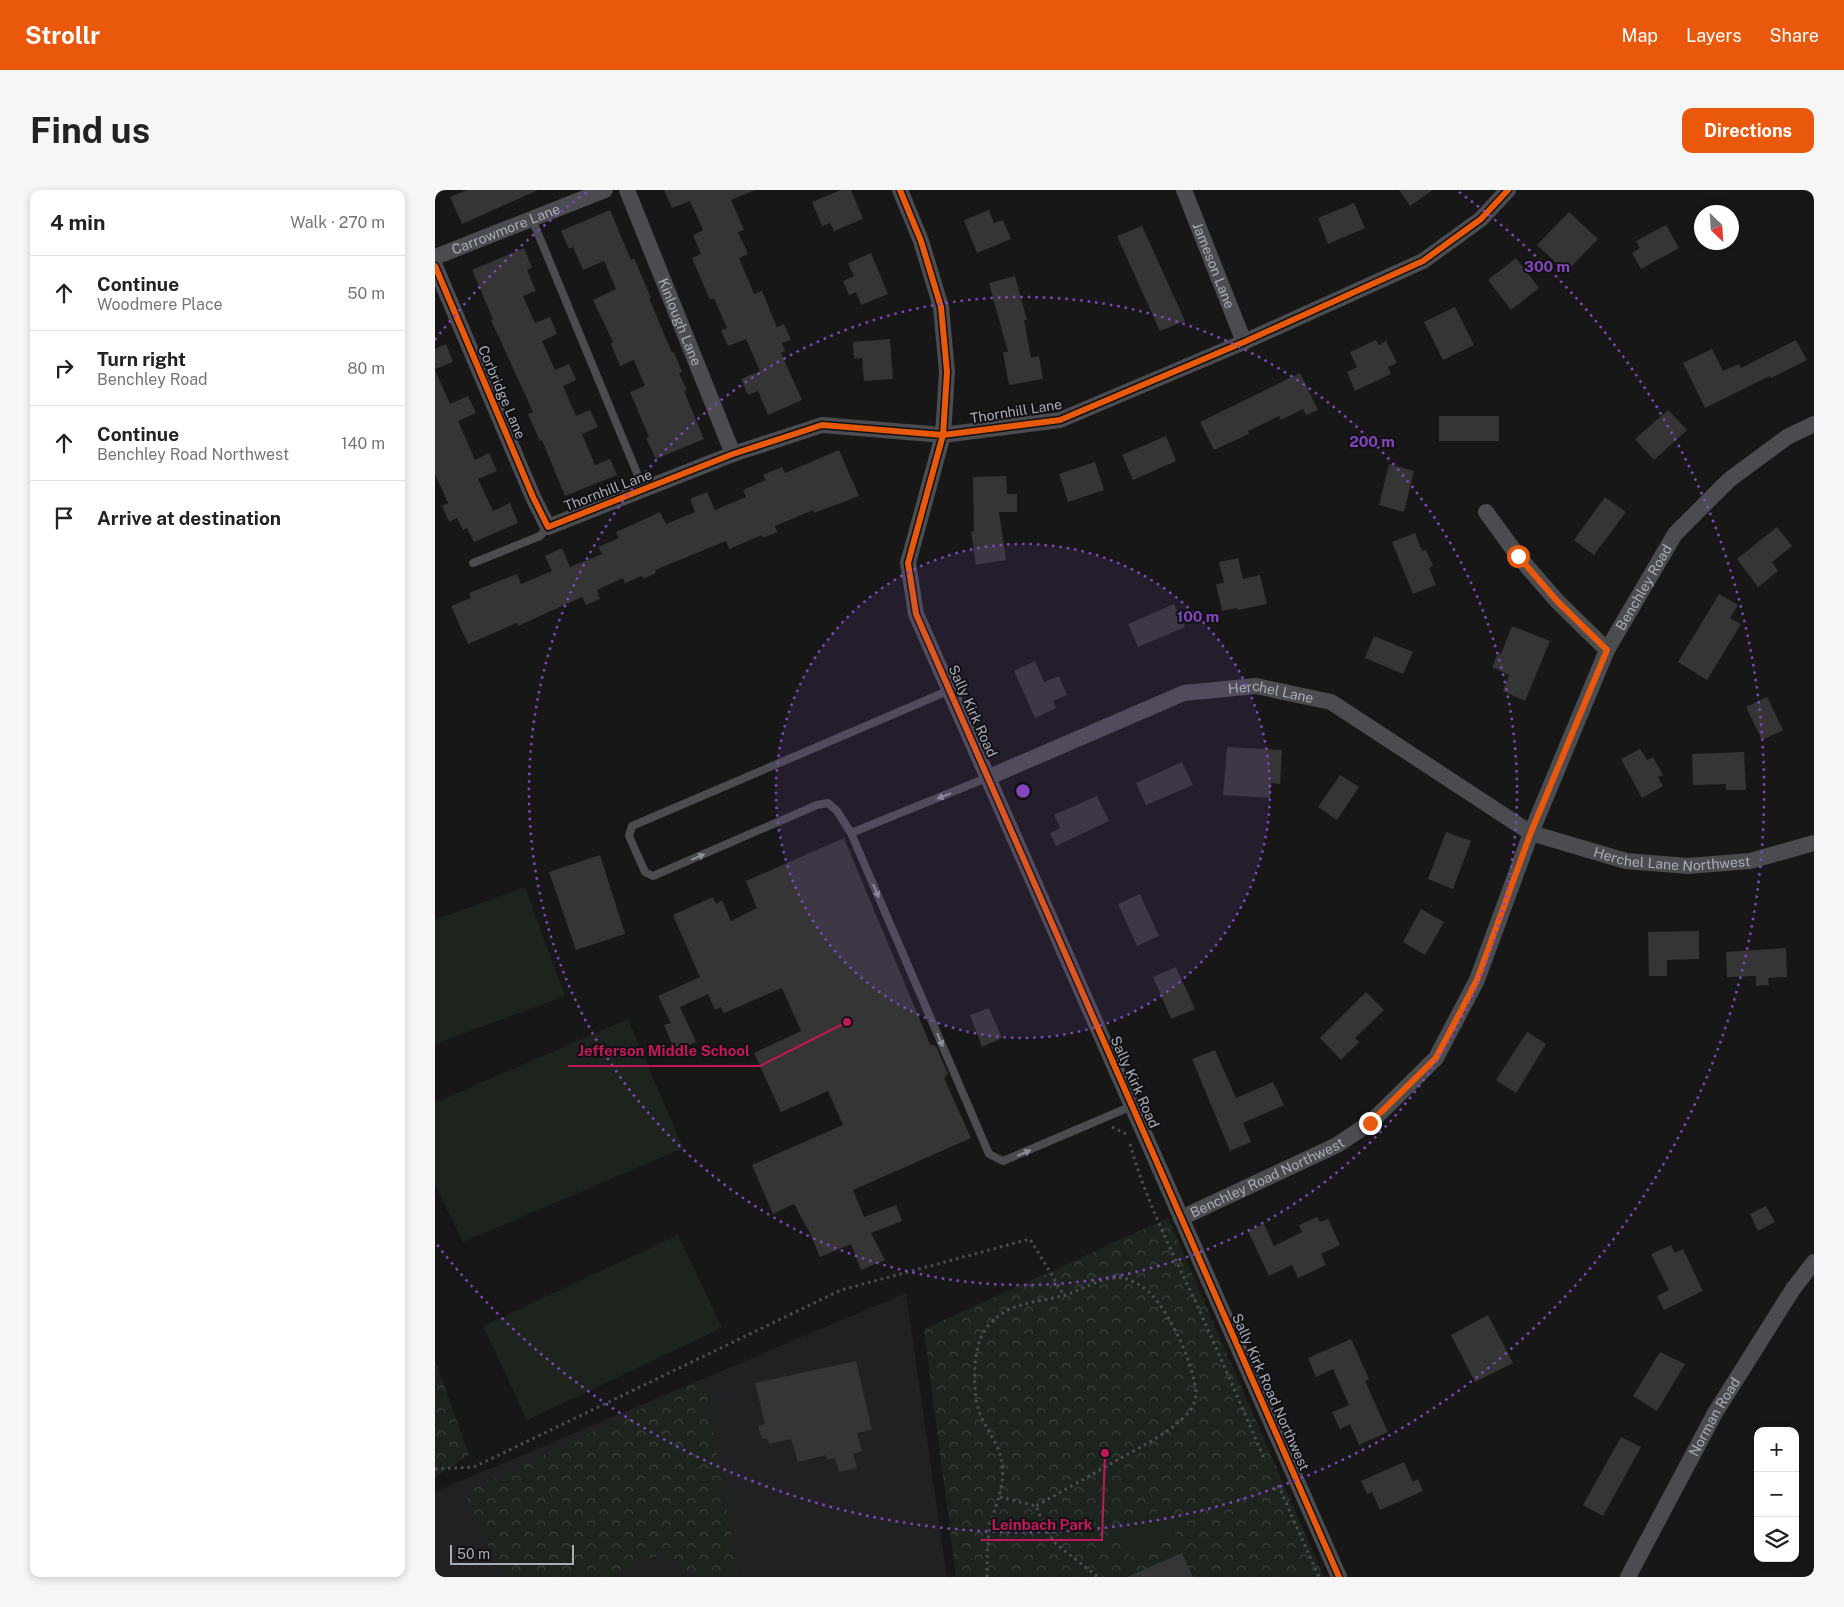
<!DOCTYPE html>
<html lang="en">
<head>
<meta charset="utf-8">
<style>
  :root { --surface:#fff; --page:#f6f6f6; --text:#222; --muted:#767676; --line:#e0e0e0; --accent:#ea580c }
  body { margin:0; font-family:"Public Sans",sans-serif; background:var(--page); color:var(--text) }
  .controls { position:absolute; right:15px; bottom:15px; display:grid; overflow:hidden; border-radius:10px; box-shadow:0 2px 8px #0003 }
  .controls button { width:45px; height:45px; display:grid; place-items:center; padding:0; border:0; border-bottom:1px solid var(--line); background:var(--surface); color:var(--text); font:25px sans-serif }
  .compass { position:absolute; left:1259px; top:15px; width:45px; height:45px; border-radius:50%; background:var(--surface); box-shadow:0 2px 8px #0003; rotate:155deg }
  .scale { position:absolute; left:15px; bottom:12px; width:124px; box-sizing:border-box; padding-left:5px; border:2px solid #a8adb8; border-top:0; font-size:14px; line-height:18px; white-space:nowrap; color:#a8adb8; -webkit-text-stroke:4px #111113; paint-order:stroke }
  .stop { position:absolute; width:15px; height:15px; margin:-11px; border:4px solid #ea580c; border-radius:50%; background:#fff }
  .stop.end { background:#ea580c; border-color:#fff; box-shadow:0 1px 5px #0008 }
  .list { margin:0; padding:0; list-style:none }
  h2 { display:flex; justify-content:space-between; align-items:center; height:65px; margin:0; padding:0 20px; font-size:21px }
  h2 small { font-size:16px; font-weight:400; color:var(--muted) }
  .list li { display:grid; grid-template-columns:32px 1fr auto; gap:15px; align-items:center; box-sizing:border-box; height:75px; padding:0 20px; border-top:1px solid var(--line) }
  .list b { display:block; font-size:19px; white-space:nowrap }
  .list p { margin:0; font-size:16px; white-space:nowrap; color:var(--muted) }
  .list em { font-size:16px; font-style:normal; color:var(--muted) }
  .icon { flex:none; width:28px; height:28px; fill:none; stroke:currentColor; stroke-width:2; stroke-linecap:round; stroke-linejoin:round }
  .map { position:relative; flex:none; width:1379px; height:1387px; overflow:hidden; border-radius:10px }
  header { display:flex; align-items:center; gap:30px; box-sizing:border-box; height:70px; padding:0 25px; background:var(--accent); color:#fff }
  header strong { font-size:24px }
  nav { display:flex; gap:28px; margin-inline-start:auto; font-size:18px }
  .intro { display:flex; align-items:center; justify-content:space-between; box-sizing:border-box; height:120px; padding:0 30px }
  h1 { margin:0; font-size:35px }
  .button { padding:12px 22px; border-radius:10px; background:var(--accent); color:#fff; font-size:18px; font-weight:700 }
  main { display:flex; gap:30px; padding:0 30px }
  aside { flex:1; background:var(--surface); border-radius:10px; box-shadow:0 2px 8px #0003 }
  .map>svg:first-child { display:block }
  .built { fill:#212123 }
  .forest { fill:url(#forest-crowns) }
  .garden { fill:#1d241e }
  .building { fill:#353536 }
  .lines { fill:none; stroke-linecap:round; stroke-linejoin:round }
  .path { stroke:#4d4e52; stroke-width:3; stroke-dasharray:2.5 4; stroke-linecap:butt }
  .lane { stroke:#4b4c50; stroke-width:8 }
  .street { stroke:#4b4c50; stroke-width:16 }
  .cycleway-casing { stroke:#111113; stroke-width:9 }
  .cycleway { stroke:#e8590c; stroke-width:6 }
  .oneway { fill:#8c9099 }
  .route { stroke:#ea580c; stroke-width:6 }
  .ring { fill:none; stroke:#8446be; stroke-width:2.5; stroke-dasharray:2.5 5 }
  .labels { text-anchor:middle; stroke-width:4; stroke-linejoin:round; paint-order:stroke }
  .street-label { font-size:14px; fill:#a8adb8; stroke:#111113 }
  .centre { fill:#8446be; stroke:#111113; stroke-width:2.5 }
  .ring-label { font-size:15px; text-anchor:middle; font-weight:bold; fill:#8446be; stroke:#111113; stroke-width:4; stroke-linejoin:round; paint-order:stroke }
  .leader { fill:none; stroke:#c2185b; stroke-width:2 }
  .callout-dot { fill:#c2185b; stroke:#111113; stroke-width:2 }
  .callout-label { font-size:15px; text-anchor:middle; font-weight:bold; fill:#c2185b; stroke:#111113; stroke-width:4; stroke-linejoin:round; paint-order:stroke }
</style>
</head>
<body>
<header>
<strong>Strollr</strong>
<nav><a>Map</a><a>Layers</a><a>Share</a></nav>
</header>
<div class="intro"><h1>Find us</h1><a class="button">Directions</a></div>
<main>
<aside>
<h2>4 min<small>Walk · 270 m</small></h2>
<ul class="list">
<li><svg class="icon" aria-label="ahead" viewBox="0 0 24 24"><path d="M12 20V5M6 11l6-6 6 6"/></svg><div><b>Continue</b><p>Woodmere Place</p></div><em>50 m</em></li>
<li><svg class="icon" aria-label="right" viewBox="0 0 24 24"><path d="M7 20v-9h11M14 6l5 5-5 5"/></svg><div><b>Turn right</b><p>Benchley Road</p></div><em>80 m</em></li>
<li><svg class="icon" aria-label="ahead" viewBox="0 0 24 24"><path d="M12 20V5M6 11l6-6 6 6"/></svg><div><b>Continue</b><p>Benchley Road Northwest</p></div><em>140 m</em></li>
<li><svg class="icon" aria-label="arrive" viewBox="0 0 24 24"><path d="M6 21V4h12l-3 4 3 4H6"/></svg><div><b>Arrive at destination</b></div></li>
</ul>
</aside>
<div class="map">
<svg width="1379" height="1387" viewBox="0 0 1379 1387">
  <defs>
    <pattern id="forest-crowns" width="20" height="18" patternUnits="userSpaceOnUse" patternTransform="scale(1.25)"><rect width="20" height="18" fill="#1d241e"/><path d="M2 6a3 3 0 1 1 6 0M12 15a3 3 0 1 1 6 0" fill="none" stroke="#3b413d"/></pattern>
  </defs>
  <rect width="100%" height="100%" fill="#171717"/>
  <!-- built -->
  <path class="built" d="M 471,1103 L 512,1387 L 0,1387 L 0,1302 Z"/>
  <!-- forest -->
  <path class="forest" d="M 733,1028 L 889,1387 L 521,1387 L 489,1139 Z
    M 0,1170 L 34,1265 L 0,1287 Z
    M 269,1189 L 304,1387 L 265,1387 L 223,1365 L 170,1387 L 68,1387 L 29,1303 Z"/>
  <!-- garden -->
  <path class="garden" d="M 90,697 L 130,806 L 0,854 L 0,730 Z
    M 193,829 L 248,958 L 28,1052 L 0,995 L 0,913 Z
    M 243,1045 L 287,1138 L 92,1230 L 48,1136 Z
    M 728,1319 L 741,1346 L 695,1367 L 682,1340 Z"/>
  <!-- building -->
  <path class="building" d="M 32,0 L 103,0 L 27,34 L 15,7 Z
    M 229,0 L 320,0 L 296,10 L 309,40 L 303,42 L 313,64 L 304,68 L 319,104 L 327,101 L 342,137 L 349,134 L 356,150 L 347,153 L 350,161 L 346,163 L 367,210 L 333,225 L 323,201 L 313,205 L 306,189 L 325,181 L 311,149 L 293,156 L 286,140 L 292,138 L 279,108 L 275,110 L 257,68 L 266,64 L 258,45 L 268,40 L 255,11 L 237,18 Z
    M 406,0 L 416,0 L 428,29 L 399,41 L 395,33 L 387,36 L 377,12 Z
    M 964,0 L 998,0 L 975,16 Z
    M 919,13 L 930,38 L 893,54 L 883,28 Z
    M 175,20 L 196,70 L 199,68 L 216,108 L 214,108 L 237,163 L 239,162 L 247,182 L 244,183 L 252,200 L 249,201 L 269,249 L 221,269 L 211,248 L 214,247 L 195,202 L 210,196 L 199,170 L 185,176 L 176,154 L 178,152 L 158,110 L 181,99 L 169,71 L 148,80 L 138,57 L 134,59 L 126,41 Z
    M 554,20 L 559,33 L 568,30 L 576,49 L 542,63 L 529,30 Z
    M 1134,22 L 1163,49 L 1131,82 L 1102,55 Z
    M 1231,35 L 1244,58 L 1206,79 L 1197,63 L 1205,58 L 1201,51 Z
    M 707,36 L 750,131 L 725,141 L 682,46 Z
    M 89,58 L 97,78 L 92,80 L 101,101 L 88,106 L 100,133 L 115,127 L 122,144 L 107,151 L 120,180 L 134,174 L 141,190 L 128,196 L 141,226 L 155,220 L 163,237 L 147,244 L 160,275 L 175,269 L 182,285 L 130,306 L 107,250 L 105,251 L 93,224 L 98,222 L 56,130 L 58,129 L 37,80 Z
    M 436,63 L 453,104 L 426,115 L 421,102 L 414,105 L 408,91 L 419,86 L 413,73 Z
    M 1081,68 L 1104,98 L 1076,120 L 1053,90 Z
    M 580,86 L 592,130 L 589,130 L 596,168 L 604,166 L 608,189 L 574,195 L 568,162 L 573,162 L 554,93 Z
    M 1020,117 L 1039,155 L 1008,170 L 989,132 Z
    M 455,149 L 458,189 L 429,191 L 427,168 L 419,169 L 418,152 Z
    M 941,150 L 944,155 L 951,151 L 962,173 L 953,177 L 956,184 L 920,201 L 912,182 L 922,177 L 915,162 Z
    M 1361,150 L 1372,170 L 1336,188 L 1335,186 L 1270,218 L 1248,173 L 1277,159 L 1288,181 L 1304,174 L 1306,178 Z
    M 11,154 L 18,172 L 0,179 L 0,159 Z
    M 0,180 L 15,214 L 33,206 L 41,223 L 23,231 L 40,270 L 54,263 L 62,281 L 43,289 L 58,321 L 75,313 L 83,333 L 39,352 L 32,338 L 28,340 L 22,328 L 14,332 L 7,316 L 13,313 L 0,284 Z
    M 865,183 L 883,220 L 871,225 L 868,219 L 846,230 L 844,226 L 813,241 L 814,244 L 779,260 L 765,232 Z
    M 1233,220 L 1252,240 L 1219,270 L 1200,249 Z
    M 1004,226 L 1064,226 L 1064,251 L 1004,251 Z
    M 731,246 L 741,271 L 698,290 L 687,265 Z
    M 404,260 L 424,306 L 379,323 L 378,320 L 340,336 L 342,342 L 328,348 L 327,345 L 294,359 L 291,351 L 220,380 L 221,383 L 208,389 L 207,386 L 190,393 L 188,388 L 162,400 L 165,409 L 151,415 L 147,407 L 83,436 L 82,433 L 33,454 L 16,416 L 36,408 L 34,403 L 82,384 L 86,394 L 117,381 L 110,366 L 127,358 L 135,377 L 167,364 L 163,357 L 184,348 L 181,342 L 208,330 L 225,322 L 231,334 L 260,322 L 255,309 L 272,302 L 280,320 L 311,307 L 308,300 L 331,290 L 328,285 L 347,277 L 350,283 Z
    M 660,272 L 669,300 L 633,312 L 624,284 Z
    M 954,274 L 979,281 L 969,322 L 944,315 Z
    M 571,286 L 572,304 L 582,304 L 582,322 L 564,322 L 571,370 L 541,375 L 536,342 L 539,341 L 538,287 Z
    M 1170,307 L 1191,322 L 1159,365 L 1139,350 Z
    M 1342,337 L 1357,356 L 1337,372 L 1343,381 L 1323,397 L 1302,369 Z
    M 980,343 L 987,361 L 991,360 L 998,376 L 994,378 L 1001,395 L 978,404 L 957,352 Z
    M 803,368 L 808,389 L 825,385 L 832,414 L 803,420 L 802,418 L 787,421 L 781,394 L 789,393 L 784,372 Z
    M 1284,404 L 1303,415 L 1295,428 L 1306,434 L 1272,490 L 1243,472 Z
    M 739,414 L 750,437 L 703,457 L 693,434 Z
    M 1077,436 L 1115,451 L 1090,511 L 1068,501 L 1074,485 L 1057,477 L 1063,463 L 1066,464 Z
    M 939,446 L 978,462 L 968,484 L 930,468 Z
    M 600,471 L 609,492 L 624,486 L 632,505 L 618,511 L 621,518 L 600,528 L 579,481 Z
    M 1332,507 L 1348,540 L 1327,550 L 1311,517 Z
    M 792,557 L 847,560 L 845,594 L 836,593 L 835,608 L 788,605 Z
    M 1205,559 L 1212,570 L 1218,567 L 1228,585 L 1223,587 L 1228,596 L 1207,608 L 1186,569 Z
    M 1309,562 L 1311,600 L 1291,600 L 1291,594 L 1258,595 L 1257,564 Z
    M 747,572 L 758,595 L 711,615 L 701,593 Z
    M 905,585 L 924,597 L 902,630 L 883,617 Z
    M 662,606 L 674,631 L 621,656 L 615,643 L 625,638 L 619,625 Z
    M 1011,642 L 1036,651 L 1018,699 L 993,689 Z
    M 409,648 L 495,854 L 501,856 L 513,884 L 509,888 L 536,948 L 418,1000 L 429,1027 L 461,1015 L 467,1031 L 436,1043 L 450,1070 L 426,1080 L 416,1054 L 385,1067 L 375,1043 L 359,1014 L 338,1024 L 317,975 L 408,935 L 393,901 L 346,922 L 319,863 L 366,841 L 347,798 L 289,823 L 286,817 L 280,820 L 273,804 L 245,817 L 261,852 L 240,861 L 229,835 L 236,833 L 223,806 L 265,787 L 238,725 L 278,707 L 281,714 L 287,710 L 296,731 L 322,718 L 311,691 Z
    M 165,665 L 190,744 L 141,760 L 114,682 Z
    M 705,704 L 724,746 L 702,756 L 683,714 Z
    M 986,719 L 1009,732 L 990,765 L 968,752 Z
    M 1264,741 L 1264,769 L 1232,770 L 1232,786 L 1214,786 L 1213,742 Z
    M 1351,758 L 1352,787 L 1333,788 L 1334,795 L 1321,796 L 1321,786 L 1292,787 L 1291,762 Z
    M 741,777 L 760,819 L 736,829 L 718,787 Z
    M 931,802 L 949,820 L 920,848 L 924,852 L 906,870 L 885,848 Z
    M 554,818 L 567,848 L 547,857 L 535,825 Z
    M 1092,842 L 1111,854 L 1081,903 L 1061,890 Z
    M 780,860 L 801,908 L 838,892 L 849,915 L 808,933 L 816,952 L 795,961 L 757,869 Z
    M 1331,1016 L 1340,1032 L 1323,1041 L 1315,1024 Z
    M 882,1027 L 885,1032 L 893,1029 L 905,1055 L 886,1064 L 891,1075 L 863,1088 L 857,1075 L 834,1086 L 813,1041 L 829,1034 L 839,1056 L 867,1042 L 864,1035 Z
    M 1236,1055 L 1240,1063 L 1248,1059 L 1268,1101 L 1229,1120 L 1222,1106 L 1234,1100 L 1216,1064 Z
    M 1053,1125 L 1078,1173 L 1040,1192 L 1016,1145 Z
    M 916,1149 L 934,1189 L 930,1191 L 953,1242 L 924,1255 L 915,1234 L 905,1239 L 897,1222 L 914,1215 L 898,1179 L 881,1187 L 873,1168 Z
    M 1225,1162 L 1250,1174 L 1222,1221 L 1198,1206 Z
    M 421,1171 L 437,1240 L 422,1243 L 427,1261 L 418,1264 L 422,1278 L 404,1282 L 400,1268 L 392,1270 L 391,1265 L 363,1272 L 356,1249 L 334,1254 L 332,1248 L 327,1249 L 323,1236 L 330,1234 L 320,1193 Z
    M 1186,1247 L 1206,1257 L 1168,1326 L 1148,1315 Z
    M 969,1272 L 978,1292 L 983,1289 L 988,1301 L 945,1320 L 937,1302 L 932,1304 L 926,1291 Z
    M 747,1363 L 758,1387 L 692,1387 Z"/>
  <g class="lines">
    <!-- path -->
    <path class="path" d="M 677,937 L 691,944
      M 695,954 C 711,1011 738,1064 763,1117 C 786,1168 808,1220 830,1271
      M 0,1279 L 39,1277 L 406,1100 L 595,1049 L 629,1105
      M 843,1295 L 884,1387
      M 565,1307 L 601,1316 L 611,1340 L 621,1354 L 663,1387
      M 552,1387 C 552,1372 552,1357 554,1342 C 558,1318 571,1298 567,1272 C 564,1254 550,1238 544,1221 C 538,1203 538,1168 545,1150 C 549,1138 559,1129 569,1122 C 586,1112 608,1111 627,1106 C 645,1101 662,1089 680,1088 C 684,1087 688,1088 692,1089 C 701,1092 710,1098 717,1105 C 736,1126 760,1176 761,1204 C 761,1211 757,1219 752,1224 C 736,1242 707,1256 686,1268 C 658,1284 629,1300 601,1316"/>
    <!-- lane -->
    <path class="lane" d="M 97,29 L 209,300
      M 38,373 L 105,346 L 113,337
      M 554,587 L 416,643 L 554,964 L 568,971 L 697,916
      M 416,643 L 402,621 L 393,613 L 382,615 L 218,686 L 210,682 L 194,646 L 197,636 L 515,500"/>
    <!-- street -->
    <g class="street">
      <path id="s1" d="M 192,0 L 298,264"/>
      <path d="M 465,0 L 486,51 L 506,117 L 512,182 L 508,245 L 473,373 L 481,424 L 904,1387"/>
      <path id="s2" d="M 749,0 L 809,152"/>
      <path id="s3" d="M 0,67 L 170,0"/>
      <path d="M 0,76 L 98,307 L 113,337 L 298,264 L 387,235 L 508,245 L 625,230 L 809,152 L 988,71 L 1046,29 L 1073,0"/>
      <path d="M 1051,322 L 1083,366 L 1122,411 L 1172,460"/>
      <path id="s4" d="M 554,587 L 749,503 L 821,496 L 896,512 L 1096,643 L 1191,671 L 1253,676 L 1315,671 L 1379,653"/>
      <path id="s5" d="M 746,1028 L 902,955 L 935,933 L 1001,868 L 1042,790 L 1096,643 L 1172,460 L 1240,344 L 1294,290 L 1352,247 L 1379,234"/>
      <path id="s6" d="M 1193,1387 L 1280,1223 L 1358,1099 L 1379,1072"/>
    </g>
    <!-- cycleway casing -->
    <g class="cycleway-casing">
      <path id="cycleway" d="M 465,0 L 486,51 L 506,117 L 512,182 L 508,245 L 473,373 L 481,424 L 904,1387
        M 0,76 L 98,307 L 113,337 L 298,264 L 387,235 L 508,245 L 625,230 L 809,152 L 988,71 L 1046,29 L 1073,0"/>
    </g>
    <!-- cycleway -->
    <use href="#cycleway" class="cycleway"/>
  </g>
  <!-- one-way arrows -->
  <defs><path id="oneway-solid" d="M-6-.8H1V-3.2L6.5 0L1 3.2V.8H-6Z" transform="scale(1.25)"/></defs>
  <g class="oneway">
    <use href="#oneway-solid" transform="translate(509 606) rotate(158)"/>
    <use href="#oneway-solid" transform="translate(263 667) rotate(-23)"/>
    <use href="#oneway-solid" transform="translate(441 701) rotate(67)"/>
    <use href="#oneway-solid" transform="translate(505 850) rotate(67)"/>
    <use href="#oneway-solid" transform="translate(589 963) rotate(-23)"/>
  </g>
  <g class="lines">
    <!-- route -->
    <path class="route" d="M 935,933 L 1001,868 L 1042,790 L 1096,642 L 1172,460 L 1122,411 L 1083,366"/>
  </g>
  <!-- distance rings -->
  <circle cx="588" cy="601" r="247" fill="#8446be" fill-opacity=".12"/>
  <g class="ring">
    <circle cx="588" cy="601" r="247"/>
    <circle cx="588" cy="601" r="494"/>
    <path d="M0 150A741 741 0 0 1 152 2M1024 2A741 741 0 1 1 0 1052"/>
  </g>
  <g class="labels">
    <!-- street labels -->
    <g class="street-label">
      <text dy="5" stroke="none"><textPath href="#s3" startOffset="76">Carrowmore Lane</textPath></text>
      <text dy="5" stroke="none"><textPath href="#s2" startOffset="81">Jameson Lane</textPath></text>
      <text dy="5" stroke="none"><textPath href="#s1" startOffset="142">Kinlough Lane</textPath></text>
      <text transform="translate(67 202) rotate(67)" y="5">Corbridge Lane</text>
      <text transform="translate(581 221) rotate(-9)" y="5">Thornhill Lane</text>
      <text transform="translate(173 300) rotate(-21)" y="5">Thornhill Lane</text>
      <text dy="5" stroke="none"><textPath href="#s5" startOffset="820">Benchley Road</textPath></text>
      <text dy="5" stroke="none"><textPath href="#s4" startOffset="300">Herchel Lane</textPath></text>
      <text transform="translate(538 521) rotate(66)" y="5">Sally Kirk Road</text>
      <text dy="5" stroke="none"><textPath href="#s4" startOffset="745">Herchel Lane Northwest</textPath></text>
      <text transform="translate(700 892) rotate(66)" y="5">Sally Kirk Road</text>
      <text dy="5" stroke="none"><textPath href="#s5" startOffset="95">Benchley Road Northwest</textPath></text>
      <text transform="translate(836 1202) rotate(66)" y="5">Sally Kirk Road Northwest</text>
      <text dy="5" stroke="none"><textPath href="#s6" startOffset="182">Norman Road</textPath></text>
    </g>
  </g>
  <circle cx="588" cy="601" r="8" class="centre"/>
  <g class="ring-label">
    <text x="1112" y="82">300 m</text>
    <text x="937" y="257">200 m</text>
    <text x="763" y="432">100 m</text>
  </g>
  <!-- callouts -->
  <path class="leader" d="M412 832L325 876H133M670 1263L667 1350H546"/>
  <g class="callout-dot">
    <circle cx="412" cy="832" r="5"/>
    <circle cx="670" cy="1263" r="5"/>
  </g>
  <g class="callout-label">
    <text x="229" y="866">Jefferson Middle School</text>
    <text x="607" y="1340">Leinbach Park</text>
  </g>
</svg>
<div class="controls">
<button>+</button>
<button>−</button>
<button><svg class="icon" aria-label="layers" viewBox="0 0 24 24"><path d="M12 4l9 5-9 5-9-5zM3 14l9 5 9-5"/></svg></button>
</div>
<svg class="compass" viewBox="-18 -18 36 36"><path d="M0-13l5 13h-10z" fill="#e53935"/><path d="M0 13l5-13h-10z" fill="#767676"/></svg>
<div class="scale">50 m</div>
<div class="stop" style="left:1083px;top:366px"></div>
<div class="stop end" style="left:935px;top:933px"></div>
</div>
</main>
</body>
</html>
